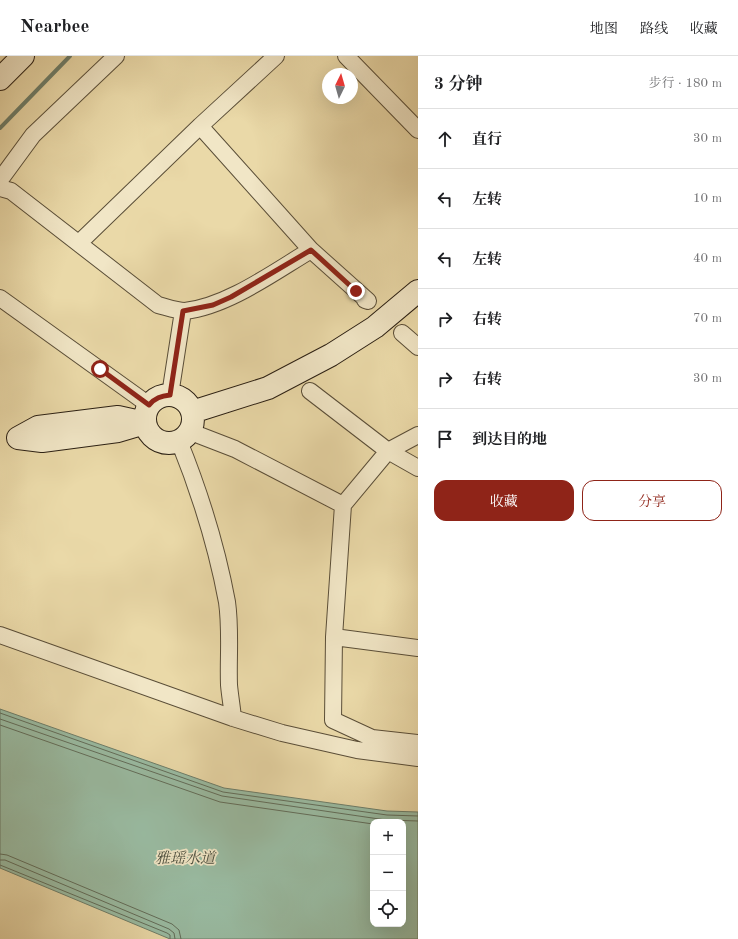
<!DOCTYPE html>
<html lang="zh">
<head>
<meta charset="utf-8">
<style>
  :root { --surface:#fff; --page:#f2f2f2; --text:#202124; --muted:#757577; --line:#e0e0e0; --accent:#8f2418 }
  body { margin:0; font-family:"Old Standard TT","Noto Serif SC",serif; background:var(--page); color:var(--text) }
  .controls { position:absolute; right:12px; bottom:12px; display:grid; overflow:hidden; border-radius:8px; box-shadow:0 4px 16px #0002 }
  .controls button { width:36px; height:36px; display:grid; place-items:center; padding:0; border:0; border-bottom:1px solid var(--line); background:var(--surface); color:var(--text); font:20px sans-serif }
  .compass { position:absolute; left:322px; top:12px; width:36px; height:36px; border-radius:50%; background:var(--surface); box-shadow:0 4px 16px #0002; rotate:5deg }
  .stop { position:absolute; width:12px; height:12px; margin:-9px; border:3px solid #8f2418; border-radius:50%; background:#fff }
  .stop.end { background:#8f2418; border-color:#fff; box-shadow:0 1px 4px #0008 }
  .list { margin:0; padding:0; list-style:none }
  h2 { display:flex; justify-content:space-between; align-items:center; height:52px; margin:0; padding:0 16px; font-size:17px }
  h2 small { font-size:13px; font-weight:400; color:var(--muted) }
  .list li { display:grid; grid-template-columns:26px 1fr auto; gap:12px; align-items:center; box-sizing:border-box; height:60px; padding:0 16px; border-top:1px solid var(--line) }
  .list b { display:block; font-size:15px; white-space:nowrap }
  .list em { font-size:13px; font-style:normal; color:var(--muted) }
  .actions { display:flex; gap:8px; padding:12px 16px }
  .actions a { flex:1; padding:9px 0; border:1px solid var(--accent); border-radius:12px; text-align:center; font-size:14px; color:var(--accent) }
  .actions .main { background:var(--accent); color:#fff }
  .icon { flex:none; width:22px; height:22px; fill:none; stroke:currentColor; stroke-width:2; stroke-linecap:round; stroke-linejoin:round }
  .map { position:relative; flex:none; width:418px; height:883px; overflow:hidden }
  header { display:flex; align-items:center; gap:24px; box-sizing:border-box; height:56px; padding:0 20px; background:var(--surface); border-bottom:1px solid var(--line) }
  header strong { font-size:19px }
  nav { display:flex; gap:22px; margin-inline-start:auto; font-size:14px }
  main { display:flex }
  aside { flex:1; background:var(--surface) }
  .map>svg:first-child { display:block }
  .water { fill:#99bba2; stroke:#6d7d69; fill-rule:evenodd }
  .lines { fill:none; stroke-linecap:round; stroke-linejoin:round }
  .shore { stroke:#626d5a; stroke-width:1 }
  .stream { stroke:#6d7d69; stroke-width:4 }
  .street-casing { stroke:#5a4e38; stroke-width:18 }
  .secondary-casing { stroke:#2a1f13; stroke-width:24 }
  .street { stroke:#f1e6c6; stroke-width:16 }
  .secondary { stroke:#f1e6c6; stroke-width:22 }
  .route { stroke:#8f2418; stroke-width:5 }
  .labels { text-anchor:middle; stroke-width:3.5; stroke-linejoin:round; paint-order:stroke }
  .water-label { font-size:15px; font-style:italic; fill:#4b4e3e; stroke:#f1e6c6 }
</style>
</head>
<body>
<header>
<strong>Nearbee</strong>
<nav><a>地图</a><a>路线</a><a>收藏</a></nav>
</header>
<main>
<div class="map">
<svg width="418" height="883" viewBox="0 0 418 883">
  <rect width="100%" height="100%" fill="#ead9a8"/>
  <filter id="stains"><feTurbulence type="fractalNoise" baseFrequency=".005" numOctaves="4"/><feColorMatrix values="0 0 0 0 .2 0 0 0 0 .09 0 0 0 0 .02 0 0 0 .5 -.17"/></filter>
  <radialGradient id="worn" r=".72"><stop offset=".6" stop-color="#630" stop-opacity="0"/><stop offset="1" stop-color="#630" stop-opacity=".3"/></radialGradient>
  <!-- water -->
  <path class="water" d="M 0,653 L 224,732 L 387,755 L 418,756 L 418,883 L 170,883 L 0,812 ZM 373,766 L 403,766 L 403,868 L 373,868 Z"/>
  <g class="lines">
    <!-- shore -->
    <path class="shore" d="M 0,657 L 223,736 L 387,759 L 418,760
      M 0,663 L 222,740 L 386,764 L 418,765
      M 0,669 L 220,746 L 373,768
      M 0,798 L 7,799 L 172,868 L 179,874 L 181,883
      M 0,804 L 5,804 L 169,873 L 174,877 L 175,883
      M 0,809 L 167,877 L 170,879 L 170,883"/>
    <!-- stream -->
    <path class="stream" d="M 0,72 L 70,0"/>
    <!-- street casing -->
    <g class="street-casing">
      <path id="street" d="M 346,0 L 418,74
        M 200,70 L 311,194
        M 0,124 L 33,79 L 116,0
        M 0,132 L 11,135 L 158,249 C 166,251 177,255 185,255 C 228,250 274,216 311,194 L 368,245 L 365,244
        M 79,187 L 200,70 L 276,0
        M 0,242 L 149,349
        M 402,277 L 418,291
        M 310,335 L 388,395 L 418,412
        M 170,339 L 183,255
        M 191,376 L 235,393 L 343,449 L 388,395 L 418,379
        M 179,385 C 200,437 217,492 227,546 C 231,574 228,602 229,629 C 230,640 232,651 233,662
        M 343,449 L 334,581 L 418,592
        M 0,579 L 233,662 L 282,677 L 357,694 L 418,702
        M 334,581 L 333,664 L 372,682 L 418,687"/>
    </g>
    <!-- secondary casing -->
    <g class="secondary-casing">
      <path id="secondary" d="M 0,23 L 23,0
        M145 363a24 24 0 1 1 48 0a24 24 0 1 1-48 0Z
        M 192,356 L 268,332 L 331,299 L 375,271 L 418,235
        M 118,361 L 145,367 L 118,375 L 42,385 L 18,382 L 38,371 Z"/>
    </g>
    <!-- street -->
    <use href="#street" class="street"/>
    <!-- secondary -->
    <use href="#secondary" class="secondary"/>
  </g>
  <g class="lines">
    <!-- route -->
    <path class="route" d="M 100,313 L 149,349 C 155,342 161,340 170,339 L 183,255 L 213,249 L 231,241 L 311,194 L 356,235"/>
  </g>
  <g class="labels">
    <!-- water labels -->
    <g class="water-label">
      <text x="185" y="807">雅瑶水道</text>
    </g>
  </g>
  <rect width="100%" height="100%" filter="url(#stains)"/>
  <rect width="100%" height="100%" fill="url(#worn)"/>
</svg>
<div class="controls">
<button>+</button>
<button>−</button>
<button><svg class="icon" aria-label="locate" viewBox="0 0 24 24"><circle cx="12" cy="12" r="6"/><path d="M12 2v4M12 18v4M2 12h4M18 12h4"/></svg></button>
</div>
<svg class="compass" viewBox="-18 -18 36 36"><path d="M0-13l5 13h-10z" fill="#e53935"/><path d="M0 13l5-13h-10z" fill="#757577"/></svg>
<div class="stop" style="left:100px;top:313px"></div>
<div class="stop end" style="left:356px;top:235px"></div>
</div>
<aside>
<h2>3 分钟<small>步行 · 180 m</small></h2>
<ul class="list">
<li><svg class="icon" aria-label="ahead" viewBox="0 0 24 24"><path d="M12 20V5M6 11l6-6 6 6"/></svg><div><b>直行</b></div><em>30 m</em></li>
<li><svg class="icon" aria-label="left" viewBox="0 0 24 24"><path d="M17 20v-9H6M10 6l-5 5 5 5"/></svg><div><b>左转</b></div><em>10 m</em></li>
<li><svg class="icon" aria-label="left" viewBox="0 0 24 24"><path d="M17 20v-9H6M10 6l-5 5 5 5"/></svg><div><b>左转</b></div><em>40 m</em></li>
<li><svg class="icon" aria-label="right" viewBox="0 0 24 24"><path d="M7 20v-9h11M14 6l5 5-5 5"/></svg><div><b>右转</b></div><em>70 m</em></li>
<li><svg class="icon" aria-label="right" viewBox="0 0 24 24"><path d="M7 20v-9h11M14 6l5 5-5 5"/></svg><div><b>右转</b></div><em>30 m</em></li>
<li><svg class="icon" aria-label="arrive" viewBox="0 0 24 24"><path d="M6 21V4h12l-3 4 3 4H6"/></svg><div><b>到达目的地</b></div></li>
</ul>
<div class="actions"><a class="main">收藏</a><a>分享</a></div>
</aside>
</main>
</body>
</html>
